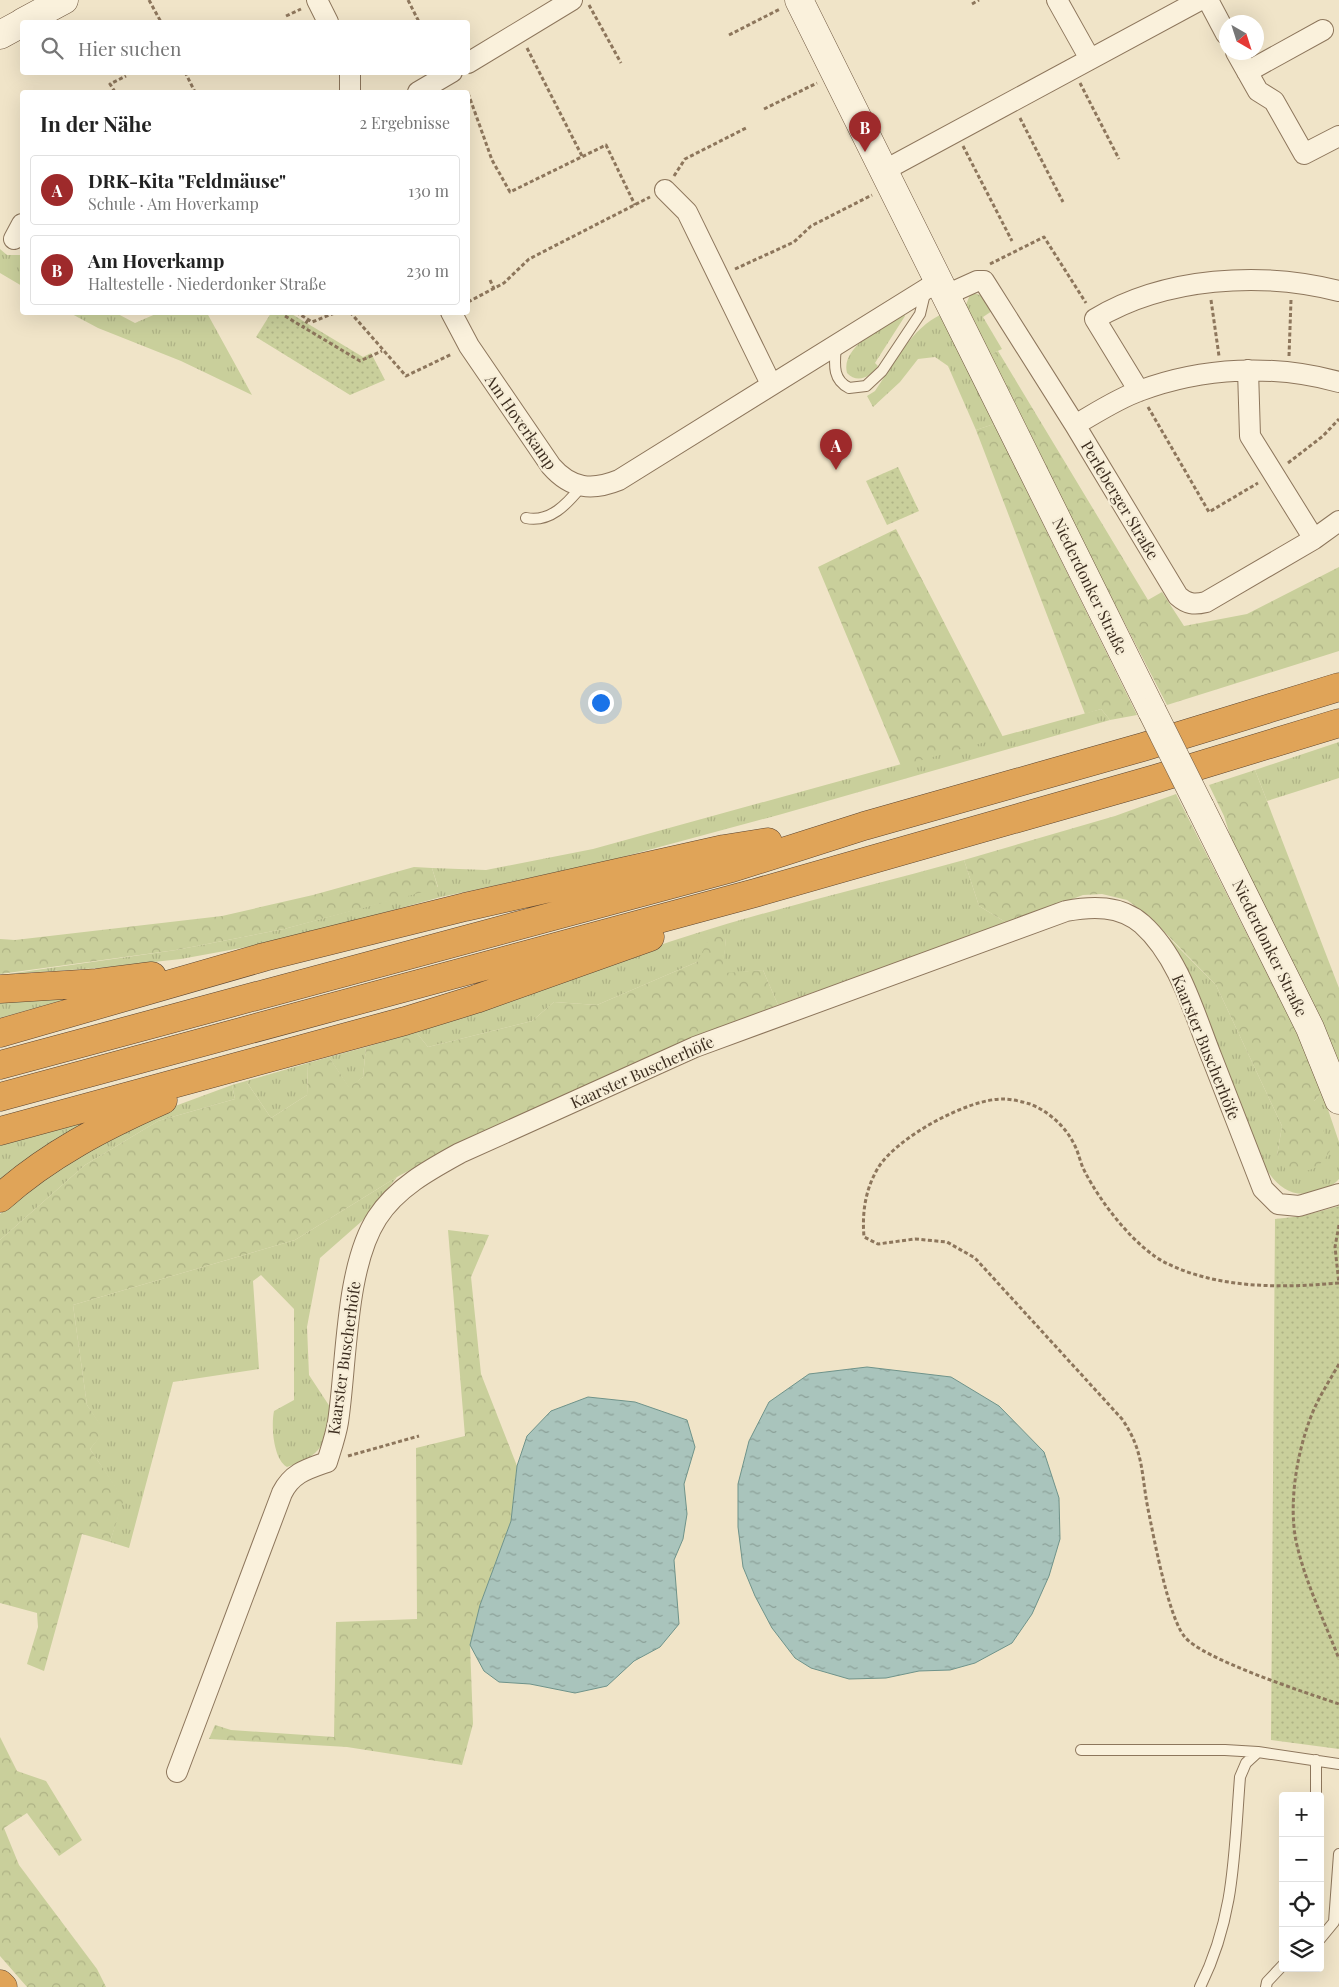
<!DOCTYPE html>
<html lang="de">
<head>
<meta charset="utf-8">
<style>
  :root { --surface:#fff; --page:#f6f6f6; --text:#222; --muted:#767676; --line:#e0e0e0; --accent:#9e2a2b }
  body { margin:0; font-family:"Playfair Display",serif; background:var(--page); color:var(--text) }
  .controls { position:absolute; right:15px; bottom:15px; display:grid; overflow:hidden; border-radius:5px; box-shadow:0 5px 20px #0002 }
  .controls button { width:45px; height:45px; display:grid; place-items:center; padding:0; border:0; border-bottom:1px solid var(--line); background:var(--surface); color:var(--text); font:25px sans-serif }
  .compass { position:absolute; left:1219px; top:15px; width:45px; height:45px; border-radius:50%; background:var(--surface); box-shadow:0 5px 20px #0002; rotate:141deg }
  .you { position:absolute; left:600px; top:702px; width:18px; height:18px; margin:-12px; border:4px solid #fff; border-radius:50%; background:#1a73e8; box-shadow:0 0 0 8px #1a73e833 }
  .badge { display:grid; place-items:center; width:32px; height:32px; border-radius:50%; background:var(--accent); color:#fff; font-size:16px; font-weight:700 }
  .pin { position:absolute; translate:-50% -41px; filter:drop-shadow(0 1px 2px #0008) }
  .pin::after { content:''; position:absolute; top:26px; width:18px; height:15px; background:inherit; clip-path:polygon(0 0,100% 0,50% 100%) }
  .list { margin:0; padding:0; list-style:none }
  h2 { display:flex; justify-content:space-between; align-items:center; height:65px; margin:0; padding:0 20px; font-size:21px }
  h2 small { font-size:16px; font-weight:400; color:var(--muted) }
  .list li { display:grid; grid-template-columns:32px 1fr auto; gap:15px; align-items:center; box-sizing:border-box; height:70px; margin:0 10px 10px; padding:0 10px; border:1px solid var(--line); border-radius:5px }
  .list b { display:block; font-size:19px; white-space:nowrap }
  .list p { margin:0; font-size:16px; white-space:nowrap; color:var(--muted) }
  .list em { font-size:16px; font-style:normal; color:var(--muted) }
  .icon { flex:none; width:28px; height:28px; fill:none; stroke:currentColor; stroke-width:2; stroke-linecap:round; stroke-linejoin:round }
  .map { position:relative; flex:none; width:1339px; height:1987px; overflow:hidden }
  .search { position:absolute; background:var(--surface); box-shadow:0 5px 20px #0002; left:20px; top:20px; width:450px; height:55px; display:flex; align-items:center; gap:12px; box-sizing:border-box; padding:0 18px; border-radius:5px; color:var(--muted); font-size:19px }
  .panel { position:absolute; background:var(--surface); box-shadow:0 5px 20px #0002; left:20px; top:90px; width:450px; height:225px; border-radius:5px }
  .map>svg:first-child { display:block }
  .grass { fill:url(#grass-tufts) }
  .forest { fill:url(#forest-crowns) }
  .park { fill:url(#park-dots) }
  .water { fill:url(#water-ripples); stroke:#6f938a }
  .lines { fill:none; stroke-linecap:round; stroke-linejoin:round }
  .lane-casing { stroke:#8d765c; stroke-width:12 }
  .street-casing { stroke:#8d765c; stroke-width:22 }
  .secondary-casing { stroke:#6f573f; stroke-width:29 }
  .highway-casing { stroke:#5b4430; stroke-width:29 }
  .path { stroke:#8d765c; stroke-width:3; stroke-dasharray:4 2.5; stroke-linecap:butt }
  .lane { stroke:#faf1dc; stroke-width:10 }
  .street { stroke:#faf1dc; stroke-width:20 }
  .secondary { stroke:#faf1dc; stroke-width:28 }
  .highway { stroke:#e0a458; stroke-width:28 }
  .secondary-bridge-casing { stroke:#6f573f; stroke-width:29; stroke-linecap:butt }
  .secondary-bridge { stroke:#faf1dc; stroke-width:28 }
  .labels { text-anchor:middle; stroke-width:4.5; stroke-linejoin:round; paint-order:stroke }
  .street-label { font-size:16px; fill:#3d2e20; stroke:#f7eed8 }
</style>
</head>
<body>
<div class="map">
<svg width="1339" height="1987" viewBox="0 0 1339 1987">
  <defs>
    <pattern id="grass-tufts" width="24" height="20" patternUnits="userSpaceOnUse" patternTransform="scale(1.25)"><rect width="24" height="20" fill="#c9cf9b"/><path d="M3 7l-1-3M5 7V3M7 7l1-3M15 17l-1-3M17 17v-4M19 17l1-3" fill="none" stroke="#aeb285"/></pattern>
    <pattern id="forest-crowns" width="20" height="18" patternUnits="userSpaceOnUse" patternTransform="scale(1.25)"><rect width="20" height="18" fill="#c9cf9b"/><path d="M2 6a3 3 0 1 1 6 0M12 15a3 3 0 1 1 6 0" fill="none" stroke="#aeb285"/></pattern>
    <pattern id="park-dots" width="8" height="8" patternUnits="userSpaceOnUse" patternTransform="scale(1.25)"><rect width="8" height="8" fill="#c9cf9b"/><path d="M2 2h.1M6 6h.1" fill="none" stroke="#aeb285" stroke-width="1.8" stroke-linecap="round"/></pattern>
    <pattern id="water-ripples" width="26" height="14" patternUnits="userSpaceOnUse" patternTransform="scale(1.25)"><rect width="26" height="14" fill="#a9c4bc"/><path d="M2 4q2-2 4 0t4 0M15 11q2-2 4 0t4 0" fill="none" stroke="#8ba098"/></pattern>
  </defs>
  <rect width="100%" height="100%" fill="#f0e4c8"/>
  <!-- grass -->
  <path class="grass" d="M 0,249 L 7,255 L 22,255 L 22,286 L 0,273 Z
    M 971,292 L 988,298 L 995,309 L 983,317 L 1002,349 L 987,356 L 964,310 Z
    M 70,313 L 116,313 L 135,323 L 158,313 L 207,313 L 252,395 L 181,361 L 98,328 Z
    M 904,314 L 905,316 L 875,363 L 878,366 C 871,377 857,384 847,373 C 840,346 885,326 904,314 Z
    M 942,314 L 994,424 L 976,430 L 948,366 L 935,357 L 918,359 L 900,382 L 873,407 L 867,396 L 875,391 C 894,364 911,328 942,314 Z
    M 1101,709 L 1110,720 L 782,814 L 604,862 L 441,897 L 280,941 L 181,959 L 99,968 L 8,974 L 176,950 L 284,929 L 438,887 L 432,868 L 486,870 L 593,849 Z
    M 1339,742 L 1339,778 L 1267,801 L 1255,770 Z
    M 964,860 L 979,906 L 1007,923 L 778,1005 L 763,970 L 722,974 L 726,938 L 697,962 L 597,1005 L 554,1002 L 532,1021 L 428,1047 L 416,1032 C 510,1003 600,963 694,934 C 783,906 874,885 964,860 Z
    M 1168,937 L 1216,985 L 1282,1126 L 1277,1156 L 1314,1101 L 1322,1092 L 1339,1142 L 1339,1179 C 1332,1187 1325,1189 1315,1192 C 1288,1200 1273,1181 1260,1160 L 1185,967 Z
    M 91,992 L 0,1018 L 0,995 Z
    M 366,1047 L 363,1077 L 349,1088 L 329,1057 Z
    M 308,1063 L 307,1095 L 271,1118 L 246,1081 Z
    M 232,1085 L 235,1099 L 158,1121 L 85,1165 L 0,1240 L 0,1214 L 24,1193 L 57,1167 L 167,1109 Z
    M 85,1120 L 87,1124 L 0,1188 L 0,1144 Z
    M 397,1177 L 362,1221 L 320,1258 L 307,1327 L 309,1375 L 332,1410 C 323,1445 324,1455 287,1467 C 273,1459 271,1425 274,1411 L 294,1400 L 294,1309 L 261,1275 L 253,1281 L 259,1369 L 173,1382 L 129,1548 L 110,1542 L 123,1499 L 90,1449 L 104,1431 L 87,1405 L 73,1305 L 295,1240 Z"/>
  <!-- forest -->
  <path class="forest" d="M 998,351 L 1148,600 L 1162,592 L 1184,626 L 1247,614 L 1339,567 L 1339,651 L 1167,705 L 987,356 Z
    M 994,424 L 1137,715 L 1110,720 L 1101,709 L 1085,714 L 976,430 Z
    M 896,529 L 1003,737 L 901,766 L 818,567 Z
    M 1255,770 L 1339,988 L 1339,1071 L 1235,851 L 1224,816 L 1209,785 Z
    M 1176,794 L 1298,1035 L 1322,1092 L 1314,1101 L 1330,1151 C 1317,1171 1311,1172 1287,1171 L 1277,1156 L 1282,1126 L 1216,985 L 1149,916 L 1127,900 L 1102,894 L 1083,895 L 1007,923 L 979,906 L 964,860 L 1115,816 Z
    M 414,867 L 432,868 L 438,888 L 284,929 L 176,950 L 0,974 L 0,939 L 15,940 L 222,916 L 313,895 Z
    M 711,935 L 726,938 L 723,973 L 763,970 L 778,1005 L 693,1039 L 434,1157 L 397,1177 L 295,1240 L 73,1305 L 87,1405 L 105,1431 L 90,1449 L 124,1499 L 110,1542 L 82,1534 L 44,1671 L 27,1664 L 38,1627 L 37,1613 L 0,1603 L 0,1240 L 85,1165 L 158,1121 L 235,1099 L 232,1085 L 246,1081 L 271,1118 L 307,1095 L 308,1063 L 329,1057 L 349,1087 L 363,1077 L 366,1047 L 416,1032 L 428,1047 L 532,1021 L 554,1002 L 597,1005 L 697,962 Z
    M 448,1230 L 489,1235 L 471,1277 L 481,1374 L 517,1466 L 511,1521 L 480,1605 L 470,1645 L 473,1724 L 462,1765 L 347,1747 L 209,1739 L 215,1725 L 231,1730 L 334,1737 L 336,1622 L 417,1619 L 416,1448 L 465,1436 Z
    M 0,1737 L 17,1771 L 46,1781 L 82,1840 L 59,1856 L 27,1813 L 4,1828 L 19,1865 L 97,1969 L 106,1987 L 27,1987 L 0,1956 Z"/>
  <!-- park -->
  <path class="park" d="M 271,313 L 290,313 L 363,357 L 371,353 L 385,380 L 350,395 L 256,337 Z
    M 898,467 L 919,511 L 887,525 L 866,481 Z
    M 1339,1206 L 1339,1749 L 1271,1740 L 1275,1219 L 1303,1216 Z"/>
  <!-- water -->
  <path class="water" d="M 867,1367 L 951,1377 L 999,1406 L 1044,1452 L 1059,1498 L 1060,1539 L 1049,1576 L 1032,1614 L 1012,1643 L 975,1663 L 950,1670 L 919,1671 L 886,1678 L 849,1679 L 811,1668 L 795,1658 L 772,1628 L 755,1596 L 743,1567 L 738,1527 L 738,1484 L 749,1441 L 769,1402 L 809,1374 Z
    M 588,1397 L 635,1402 L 687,1420 L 695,1447 L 684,1484 L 687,1514 L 683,1539 L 674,1560 L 679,1624 L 660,1647 L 634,1661 L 607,1686 L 575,1693 L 530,1684 L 499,1682 L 484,1671 L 470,1645 L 480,1605 L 511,1521 L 517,1466 L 527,1436 L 551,1411 Z"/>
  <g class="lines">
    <!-- lane casing -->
    <g class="lane-casing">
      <path id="lane" d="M 836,344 C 835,362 831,379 849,388 L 866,386 L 882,371 L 920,314 L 926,289
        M 526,518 C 550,523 567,504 581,487
        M 1081,1750 L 1225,1750 L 1258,1752 L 1339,1764
        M 1316,1796 L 1316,1760
        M 1320,1939 L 1334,1922 L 1339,1854
        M 1200,1987 C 1235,1917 1234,1853 1240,1777 L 1246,1763 L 1258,1752
        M 1266,1987 L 1267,1982 L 1283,1965"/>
    </g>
    <!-- street casing -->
    <g class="street-casing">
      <path id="street" d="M 317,0 L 328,22
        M 1057,0 L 1090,59
        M 1208,0 L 1226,34
        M 1236,52 L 1258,91 L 1274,101 L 1304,154 L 1339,136
        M 468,63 L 572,0
        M 1247,72 L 1323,30
        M 350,92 L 350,72
        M 418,92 L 452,72
        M 885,170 L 1200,0
        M 665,190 L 687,212 L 771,384
        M 14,239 L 22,224
        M 946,295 L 977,281 L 984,281 L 1075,425 L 1178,596 C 1187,604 1194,605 1206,602 L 1314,539 L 1339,521
        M 451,312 L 469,346 L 551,466 C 571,489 592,491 619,480 L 939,281
        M 1248,370 L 1250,436 L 1314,539
        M 1139,391 L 1095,319 C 1165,277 1261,271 1339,291
        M 1075,425 C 1096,413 1117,399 1139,391 C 1203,367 1274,364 1339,382
        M 177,1772 L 282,1493 C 292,1473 307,1469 327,1462 C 331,1449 336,1435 338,1422 C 347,1362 345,1268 377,1218 C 396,1188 429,1170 460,1153 L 695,1047 L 1066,911 C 1092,906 1120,905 1142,924 C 1179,957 1194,1013 1212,1058 C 1229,1102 1246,1146 1263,1189 L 1278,1204 L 1299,1206 L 1339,1194"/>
    </g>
    <!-- secondary casing -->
    <g class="secondary-casing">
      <path id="secondary" d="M 799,0 L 1152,711
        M 23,22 L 64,0
        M 0,35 L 22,23
        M 1200,807 L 1310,1028 L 1339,1100"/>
    </g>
    <!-- highway casing -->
    <g class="highway-casing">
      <path id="highway" d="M 0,989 L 97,983 L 152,976
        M 0,1033 L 264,957 L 465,907 L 724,849 L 768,842
        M 0,1065 L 732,868 L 864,826 L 1143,747 L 1339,687
        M 0,1097 L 755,893 L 1155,779 L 1339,723
        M 0,1131 L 405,1021 L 476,999 L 650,937
        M 0,1198 C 48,1155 104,1126 163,1100
        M 0,1984 L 3,1987"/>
    </g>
    <!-- path -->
    <path class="path" d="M 149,0 L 161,22
      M 408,0 L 419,22
      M 972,4 L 979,0
      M 589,5 L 621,63
      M 286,16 L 301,9
      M 729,35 L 780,9
      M 527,48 L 582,156
      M 185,72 L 195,92
      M 1080,83 L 1119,159
      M 115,92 L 110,84 L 126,76
      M 468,93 L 492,160 L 510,192 L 606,145 L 635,205
      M 764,109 L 817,83
      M 1020,118 L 1063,202
      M 963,146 L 1012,241
      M 674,176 L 685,159 L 748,127
      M 990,264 L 1044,237 L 1086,303
      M 735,269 L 794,242 L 811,226 L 872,195
      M 490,280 L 494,289
      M 1211,300 L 1219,356
      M 468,302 L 504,283 L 529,259 L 650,197
      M 296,312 L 312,322 L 337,312
      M 350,312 L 406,376 L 452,354
      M 285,316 L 303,327
      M 308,320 L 303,327 L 360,361 L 382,351
      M 1289,356 L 1291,300
      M 1148,407 L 1209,512 L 1258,483
      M 1288,463 L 1323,436 L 1339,419
      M 1339,1225 L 1335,1247 L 1339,1284
      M 1339,1283 C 1282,1288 1221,1289 1168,1264 C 1136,1249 1101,1203 1085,1172 C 1080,1163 1079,1153 1074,1144 C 1066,1127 1048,1111 1030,1104 C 1023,1102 1012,1099 1004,1099 C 968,1098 896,1138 878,1168 C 865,1190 862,1213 864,1237 L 878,1244 L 915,1239 L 947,1242 L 975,1258 L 1122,1419 C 1144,1451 1141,1473 1148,1509 C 1154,1538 1168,1615 1184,1636 C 1201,1659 1307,1693 1339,1704
      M 1339,1364 C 1331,1378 1322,1392 1315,1407 C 1298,1445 1288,1500 1296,1541 C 1305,1582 1324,1620 1339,1659
      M 348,1456 L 419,1436"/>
    <!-- lane -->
    <use href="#lane" class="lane"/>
    <!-- street -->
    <use href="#street" class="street"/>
    <!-- secondary -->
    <use href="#secondary" class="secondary"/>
    <!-- highway -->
    <use href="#highway" class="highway"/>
    <!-- secondary-bridge casing -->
    <g class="secondary-bridge-casing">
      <path id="secondary-bridge" d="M 1152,711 L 1200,807"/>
    </g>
    <!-- secondary-bridge -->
    <use href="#secondary-bridge" class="secondary-bridge"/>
  </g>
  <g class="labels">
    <!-- street labels -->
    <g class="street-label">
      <text transform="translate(521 422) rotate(55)" y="6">Am Hoverkamp</text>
      <text transform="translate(1120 500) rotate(59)" y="6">Perleberger Straße</text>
      <text transform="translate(1090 586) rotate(64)" y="6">Niederdonker Straße</text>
      <text transform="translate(1270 948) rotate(64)" y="6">Niederdonker Straße</text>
      <text transform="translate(1206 1047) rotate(68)" y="6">Kaarster Buscherhöfe</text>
      <text transform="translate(642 1072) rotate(-24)" y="6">Kaarster Buscherhöfe</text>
      <text transform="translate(344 1358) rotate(-82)" y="6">Kaarster Buscherhöfe</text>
    </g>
  </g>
</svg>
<div class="controls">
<button>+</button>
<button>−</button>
<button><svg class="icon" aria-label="locate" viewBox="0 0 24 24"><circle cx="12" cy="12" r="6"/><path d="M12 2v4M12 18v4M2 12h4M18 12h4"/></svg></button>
<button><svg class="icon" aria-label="layers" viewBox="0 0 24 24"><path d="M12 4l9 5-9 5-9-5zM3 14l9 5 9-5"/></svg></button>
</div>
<svg class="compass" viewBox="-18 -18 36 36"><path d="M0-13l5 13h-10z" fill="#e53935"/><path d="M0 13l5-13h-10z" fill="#767676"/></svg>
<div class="you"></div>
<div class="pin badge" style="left:836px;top:470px">A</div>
<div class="pin badge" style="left:865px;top:152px">B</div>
<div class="search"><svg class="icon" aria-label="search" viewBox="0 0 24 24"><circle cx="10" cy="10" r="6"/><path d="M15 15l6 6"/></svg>Hier suchen</div>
<section class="panel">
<h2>In der Nähe<small>2 Ergebnisse</small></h2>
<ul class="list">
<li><span class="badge">A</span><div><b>DRK-Kita &quot;Feldmäuse&quot;</b><p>Schule · Am Hoverkamp</p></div><em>130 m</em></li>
<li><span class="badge">B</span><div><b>Am Hoverkamp</b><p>Haltestelle · Niederdonker Straße</p></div><em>230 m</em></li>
</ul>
</section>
</div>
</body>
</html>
